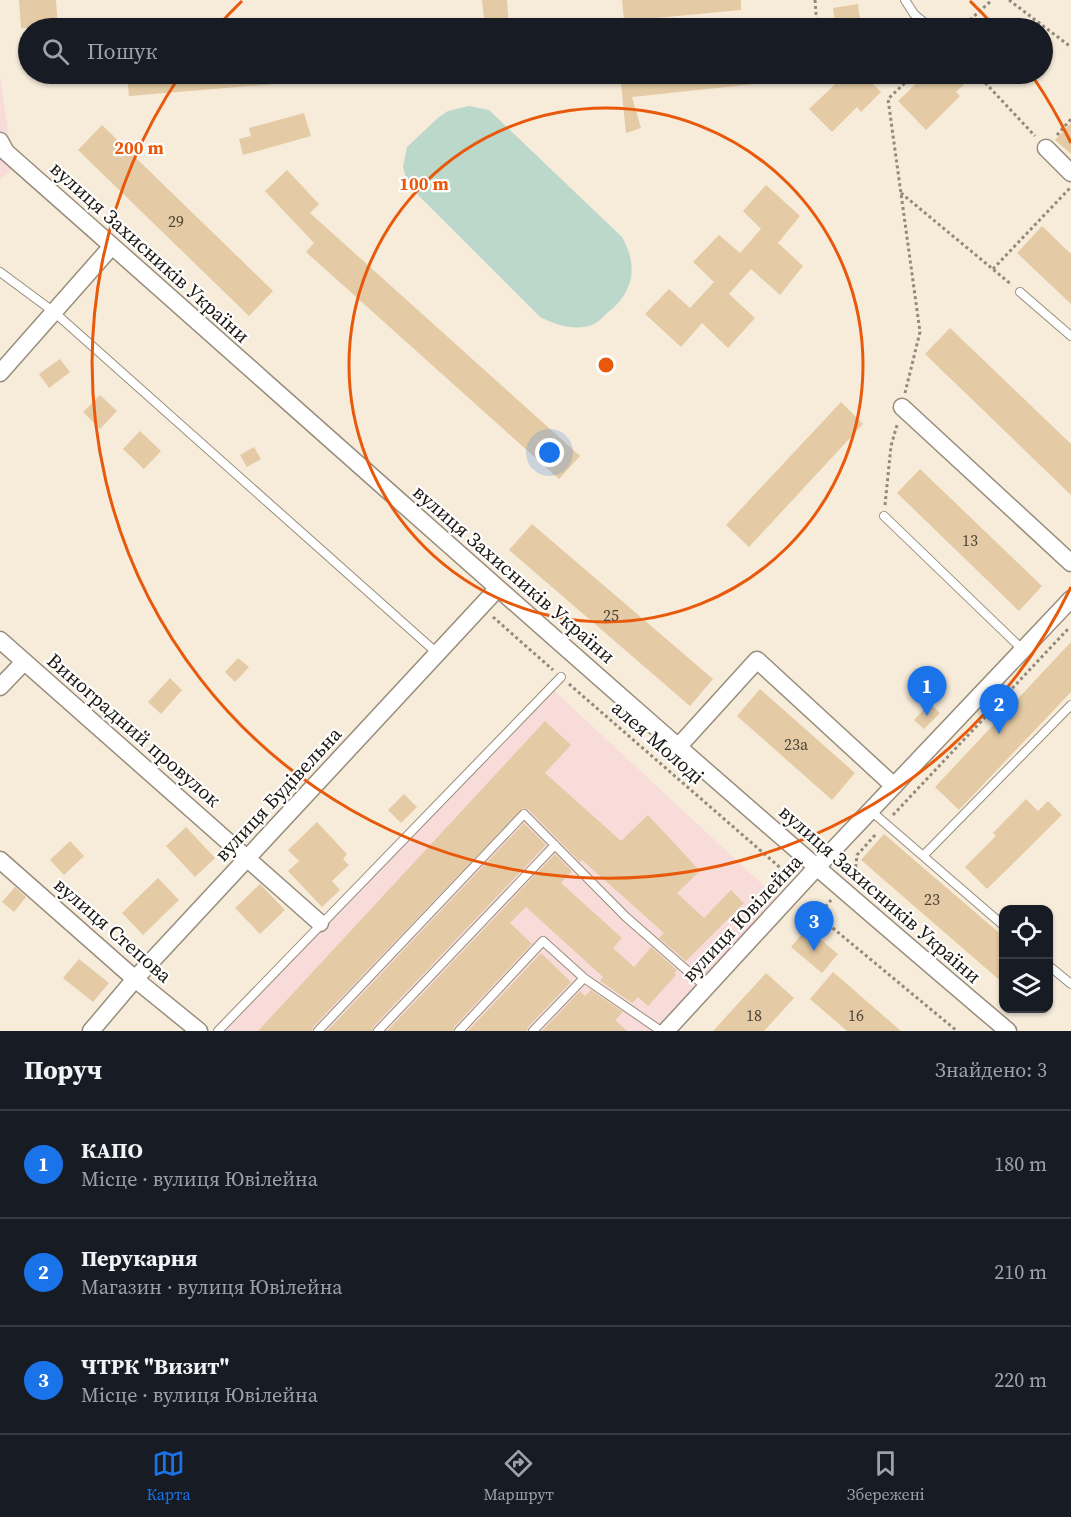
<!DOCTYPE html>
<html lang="uk">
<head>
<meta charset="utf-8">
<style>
  :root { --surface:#171b24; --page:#242831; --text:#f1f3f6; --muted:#9ea1a6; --line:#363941; --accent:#1a73e8 }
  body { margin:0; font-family:"Source Serif 4",serif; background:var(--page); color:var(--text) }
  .controls { position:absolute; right:18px; bottom:18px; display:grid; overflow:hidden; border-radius:12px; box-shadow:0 2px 4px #0004 }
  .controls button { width:54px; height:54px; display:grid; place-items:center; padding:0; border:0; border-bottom:2px solid var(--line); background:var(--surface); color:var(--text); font:30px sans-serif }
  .you { position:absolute; left:550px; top:453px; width:21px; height:21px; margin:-15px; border:4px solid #fff; border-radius:50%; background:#1a73e8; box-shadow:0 0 0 9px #1a73e833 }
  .badge { display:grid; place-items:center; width:39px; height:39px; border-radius:50%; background:var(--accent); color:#fff; font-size:20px; font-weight:700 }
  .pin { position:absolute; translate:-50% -50px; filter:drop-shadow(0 2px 3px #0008) }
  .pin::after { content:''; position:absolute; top:32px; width:21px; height:18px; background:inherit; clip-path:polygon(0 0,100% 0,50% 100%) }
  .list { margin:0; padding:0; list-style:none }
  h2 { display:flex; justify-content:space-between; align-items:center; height:78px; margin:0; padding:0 24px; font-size:26px }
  h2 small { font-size:20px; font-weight:400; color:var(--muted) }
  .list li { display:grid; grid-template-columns:39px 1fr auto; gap:18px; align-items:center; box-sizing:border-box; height:108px; padding:0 24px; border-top:2px solid var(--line) }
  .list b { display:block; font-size:22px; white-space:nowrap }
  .list p { margin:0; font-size:20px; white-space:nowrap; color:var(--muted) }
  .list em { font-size:20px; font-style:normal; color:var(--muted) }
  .icon { flex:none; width:33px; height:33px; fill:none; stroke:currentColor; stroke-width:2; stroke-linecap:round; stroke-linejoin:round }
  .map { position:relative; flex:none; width:1071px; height:1031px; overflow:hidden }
  .search { position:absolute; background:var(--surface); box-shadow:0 2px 4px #0004; left:18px; right:18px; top:18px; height:66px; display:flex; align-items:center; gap:15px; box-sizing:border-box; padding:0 21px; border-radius:33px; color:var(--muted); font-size:22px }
  .sheet { height:402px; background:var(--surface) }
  nav { display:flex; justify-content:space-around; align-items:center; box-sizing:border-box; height:84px; border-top:2px solid var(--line); background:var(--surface); font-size:16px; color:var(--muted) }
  nav a { display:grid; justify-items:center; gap:3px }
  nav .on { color:var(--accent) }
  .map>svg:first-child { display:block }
  .industrial { fill:#f7dcda }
  .green { fill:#bcd8ca }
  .building { fill:#e4cba5 }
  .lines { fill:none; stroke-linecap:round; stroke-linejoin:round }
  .lane-casing { stroke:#988d7c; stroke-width:10 }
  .street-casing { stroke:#988d7c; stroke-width:19 }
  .path { stroke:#928a7d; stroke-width:3; stroke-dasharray:3 3; stroke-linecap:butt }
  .lane { stroke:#fff; stroke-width:8 }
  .street { stroke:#fff; stroke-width:16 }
  .ring { fill:none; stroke:#e8590c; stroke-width:3 }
  .labels { text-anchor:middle; stroke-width:4.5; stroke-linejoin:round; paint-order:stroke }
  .number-label { font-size:16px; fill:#4d4436 }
  .street-label { font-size:20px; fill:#1b1711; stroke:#fff }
  .centre { fill:#e8590c; stroke:#fff; stroke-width:3 }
  .ring-label { font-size:18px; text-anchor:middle; font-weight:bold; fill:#e8590c; stroke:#fff; stroke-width:4.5; stroke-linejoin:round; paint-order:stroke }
</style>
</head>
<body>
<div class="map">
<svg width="1071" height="1031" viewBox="0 0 1071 1031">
  <rect width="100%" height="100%" fill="#f7ebd9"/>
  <!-- industrial -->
  <path class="industrial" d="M 0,74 L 13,168 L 0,180 Z
    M 548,685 L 779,900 L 656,1031 L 223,1031 Z"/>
  <!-- green -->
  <path class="green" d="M 469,106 L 489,110 L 622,237 C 637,264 635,288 612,309 C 606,313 600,321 594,324 C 577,332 556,325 540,317 L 408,185 L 403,167 L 407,147 L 439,117 L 448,111 Z"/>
  <!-- building -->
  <path class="building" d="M 19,0 L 56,0 L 58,28 L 21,28 Z
    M 482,0 L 507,0 L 509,28 L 485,28 Z
    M 622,0 L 741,0 L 741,10 L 624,21 Z
    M 858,4 L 861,28 L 836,28 L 833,8 Z
    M 127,74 L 273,74 L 274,84 L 129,96 Z
    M 620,74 L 763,74 L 764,83 L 632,97 L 641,128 L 626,133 Z
    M 846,74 L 863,74 L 881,92 L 861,112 L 857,107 L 832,132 L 809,109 Z
    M 926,74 L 975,74 L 956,92 L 960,96 L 926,130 L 898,101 Z
    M 304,113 L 311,136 L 243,155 L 239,139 L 251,136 L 249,128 Z
    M 1071,123 L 1071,154 L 1055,140 Z
    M 102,125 L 273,291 L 249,316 L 78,150 Z
    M 287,170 L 319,204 L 310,213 L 580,456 L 559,479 L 306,252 L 314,243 L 265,191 Z
    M 766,185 L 800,216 L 778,243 L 803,266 L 780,295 L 751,269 L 729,294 L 755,318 L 728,348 L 702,323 L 681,347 L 645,314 L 669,289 L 690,308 L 714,282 L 693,262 L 719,235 L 740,253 L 761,229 L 743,211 Z
    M 1042,226 L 1071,254 L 1071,304 L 1017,253 Z
    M 950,328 L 1071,444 L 1071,495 L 925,354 Z
    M 60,359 L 70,372 L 49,388 L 39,374 Z
    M 100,395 L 117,411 L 100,429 L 83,412 Z
    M 841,402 L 863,424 L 749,547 L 726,525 Z
    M 140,431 L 161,451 L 144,469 L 123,449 Z
    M 254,447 L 261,459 L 247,467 L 240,455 Z
    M 920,469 L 1042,586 L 1019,611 L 897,493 Z
    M 532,524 L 713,679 L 690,706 L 509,550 Z
    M 1071,642 L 1071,692 L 959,810 L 935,787 Z
    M 238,658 L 249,667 L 235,682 L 225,672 Z
    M 170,678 L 182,690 L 161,714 L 148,702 Z
    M 760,689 L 855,773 L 832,800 L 737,716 Z
    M 930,703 L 940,713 L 924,729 L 914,720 Z
    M 545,721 L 571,745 L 545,773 L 621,841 L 648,815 L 700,871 L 677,893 L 704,918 L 731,890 L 744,903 L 686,961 L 659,938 L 664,933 L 582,860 L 580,862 L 529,810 L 523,808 L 313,1027 L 312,1031 L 258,1031 Z
    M 404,794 L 417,807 L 401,823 L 388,810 Z
    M 1026,799 L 1038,811 L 1048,801 L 1062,815 L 987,889 L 965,867 L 996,836 L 993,833 Z
    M 317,822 L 347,854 L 343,859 L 349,865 L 332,881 L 340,890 L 322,907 L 288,871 L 299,861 L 288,850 Z
    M 524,823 L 546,845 L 373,1027 L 372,1031 L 327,1031 Z
    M 186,827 L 215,858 L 195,877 L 166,846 Z
    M 884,834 L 1004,937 L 1004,984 L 861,860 Z
    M 70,841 L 84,856 L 64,875 L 50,860 Z
    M 555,854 L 572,871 L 561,883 L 622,938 L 613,948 L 634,967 L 651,947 L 677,970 L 674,973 L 676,975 L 648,1006 L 638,997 L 632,1003 L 600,981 L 603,977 L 526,907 L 510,923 L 532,944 L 454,1027 L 453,1031 L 387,1031 Z
    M 158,878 L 179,900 L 143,935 L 122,913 Z
    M 260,884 L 285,910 L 260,934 L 235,908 Z
    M 15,887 L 26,897 L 14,912 L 2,902 Z
    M 807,928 L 838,954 L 822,973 L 791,947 Z
    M 541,953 L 571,982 L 528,1027 L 527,1031 L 468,1031 Z
    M 79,959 L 109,983 L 93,1002 L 63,978 Z
    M 833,972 L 901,1031 L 847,1031 L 810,999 Z
    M 766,973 L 794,998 L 764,1031 L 713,1031 Z
    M 591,990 L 623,1012 L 615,1020 L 627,1031 L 542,1031 L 580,991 L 585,996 Z"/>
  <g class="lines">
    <!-- lane casing -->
    <g class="lane-casing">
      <path id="lane" d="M 905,0 L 914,14 L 931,28
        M 0,272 L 54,312 L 437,653
        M 1020,292 L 1071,336
        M 884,516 L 1023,650
        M 871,811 L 1004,926
        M 923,856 L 1071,705
        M 1048,965 L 1071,984
        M 218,1031 L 561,677
        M 318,1031 L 524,814 L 626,917 L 707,988
        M 378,1031 L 555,845
        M 459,1031 L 543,941 L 584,978 L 661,1031
        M 533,1031 L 584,978"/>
    </g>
    <!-- street casing -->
    <g class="street-casing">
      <path id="street" d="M 0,141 L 6,152 C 339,446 669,744 1008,1031
        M 1046,148 L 1071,173
        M 0,373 L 112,246
        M 902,407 L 1071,563
        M 0,640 L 320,923
        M 0,687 L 24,662
        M 678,747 L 757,660 L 894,786
        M 0,860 L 135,979 L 199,1031
        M 91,1031 L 135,979 L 498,588
        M 666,1031 L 816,868 L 1071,599"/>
    </g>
    <!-- path -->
    <path class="path" d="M 815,0 L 817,28
      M 1009,0 L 1071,47
      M 961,28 L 992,0
      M 888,74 L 904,83
      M 977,74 L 1035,136
      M 1057,135 L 1071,119
      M 901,193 L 1012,285
      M 993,269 L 1070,188
      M 905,393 L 920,332 L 888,99 L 914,74
      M 885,505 L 891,446 L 897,425
      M 493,617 L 553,670
      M 569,684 L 784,871 L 787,876
      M 893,815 L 1068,629
      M 851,877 L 855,874 L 857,855 L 877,833
      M 805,905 L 957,1031
      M 818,916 L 831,900"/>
    <!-- lane -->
    <use href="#lane" class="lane"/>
    <!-- street -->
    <use href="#street" class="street"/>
  </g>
  <!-- distance rings -->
  <g class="ring">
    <circle cx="606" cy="365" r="257"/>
    <path d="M1071 587A515 515 0 1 1 179 77M217 27A515 515 0 0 1 242 1M970 1A515 515 0 0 1 995 27M1033 77A515 515 0 0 1 1071 143"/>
  </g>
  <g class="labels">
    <!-- number labels -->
    <g class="number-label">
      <text x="176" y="227">29</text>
      <text x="970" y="546">13</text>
      <text x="611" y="621">25</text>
      <text x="796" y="750">23а</text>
      <text x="932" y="905">23</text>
      <text x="754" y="1021">18</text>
      <text x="856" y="1021">16</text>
    </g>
    <!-- street labels -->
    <g class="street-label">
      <text transform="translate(150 252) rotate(42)" y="7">вулиця Захисників України</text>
      <text transform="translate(514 574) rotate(41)" y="7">вулиця Захисників України</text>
      <text transform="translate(134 730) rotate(41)" y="7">Виноградний провулок</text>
      <text transform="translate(658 742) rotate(41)" y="7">алея Молоді</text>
      <text transform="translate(278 794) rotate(-47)" y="7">вулиця Будівельна</text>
      <text transform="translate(880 894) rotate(41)" y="7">вулиця Захисників України</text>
      <text transform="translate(742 918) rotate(-47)" y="7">вулиця Ювілейна</text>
      <text transform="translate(113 930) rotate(41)" y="7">вулиця Степова</text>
    </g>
  </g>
  <circle cx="606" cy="365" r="9" class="centre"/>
  <g class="ring-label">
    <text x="139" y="154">200 m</text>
    <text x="424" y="190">100 m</text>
  </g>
</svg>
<div class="controls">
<button><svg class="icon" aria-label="locate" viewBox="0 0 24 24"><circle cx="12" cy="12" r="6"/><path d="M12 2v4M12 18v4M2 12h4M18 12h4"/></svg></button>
<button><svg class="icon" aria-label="layers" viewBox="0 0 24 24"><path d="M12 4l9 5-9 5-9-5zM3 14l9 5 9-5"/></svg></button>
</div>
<div class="you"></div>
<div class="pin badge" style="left:927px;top:716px">1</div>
<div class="pin badge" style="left:999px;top:734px">2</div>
<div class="pin badge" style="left:814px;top:951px">3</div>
<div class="search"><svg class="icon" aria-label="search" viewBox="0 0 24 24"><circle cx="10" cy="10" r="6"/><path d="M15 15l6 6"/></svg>Пошук</div>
</div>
<section class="sheet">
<h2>Поруч<small>Знайдено: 3</small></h2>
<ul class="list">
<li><span class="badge">1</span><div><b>КАПО</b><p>Місце · вулиця Ювілейна</p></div><em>180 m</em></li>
<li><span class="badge">2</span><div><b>Перукарня</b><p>Магазин · вулиця Ювілейна</p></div><em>210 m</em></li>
<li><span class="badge">3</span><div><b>ЧТРК &quot;Визит&quot;</b><p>Місце · вулиця Ювілейна</p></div><em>220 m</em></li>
</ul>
</section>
<nav>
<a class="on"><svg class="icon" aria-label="map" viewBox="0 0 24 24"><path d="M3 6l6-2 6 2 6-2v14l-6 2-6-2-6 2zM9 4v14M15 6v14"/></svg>Карта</a>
<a><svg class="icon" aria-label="directions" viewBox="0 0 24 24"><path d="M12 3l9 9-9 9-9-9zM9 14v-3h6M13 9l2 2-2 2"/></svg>Маршрут</a>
<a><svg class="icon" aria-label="saved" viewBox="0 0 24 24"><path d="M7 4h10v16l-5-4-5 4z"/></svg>Збережені</a>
</nav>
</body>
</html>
